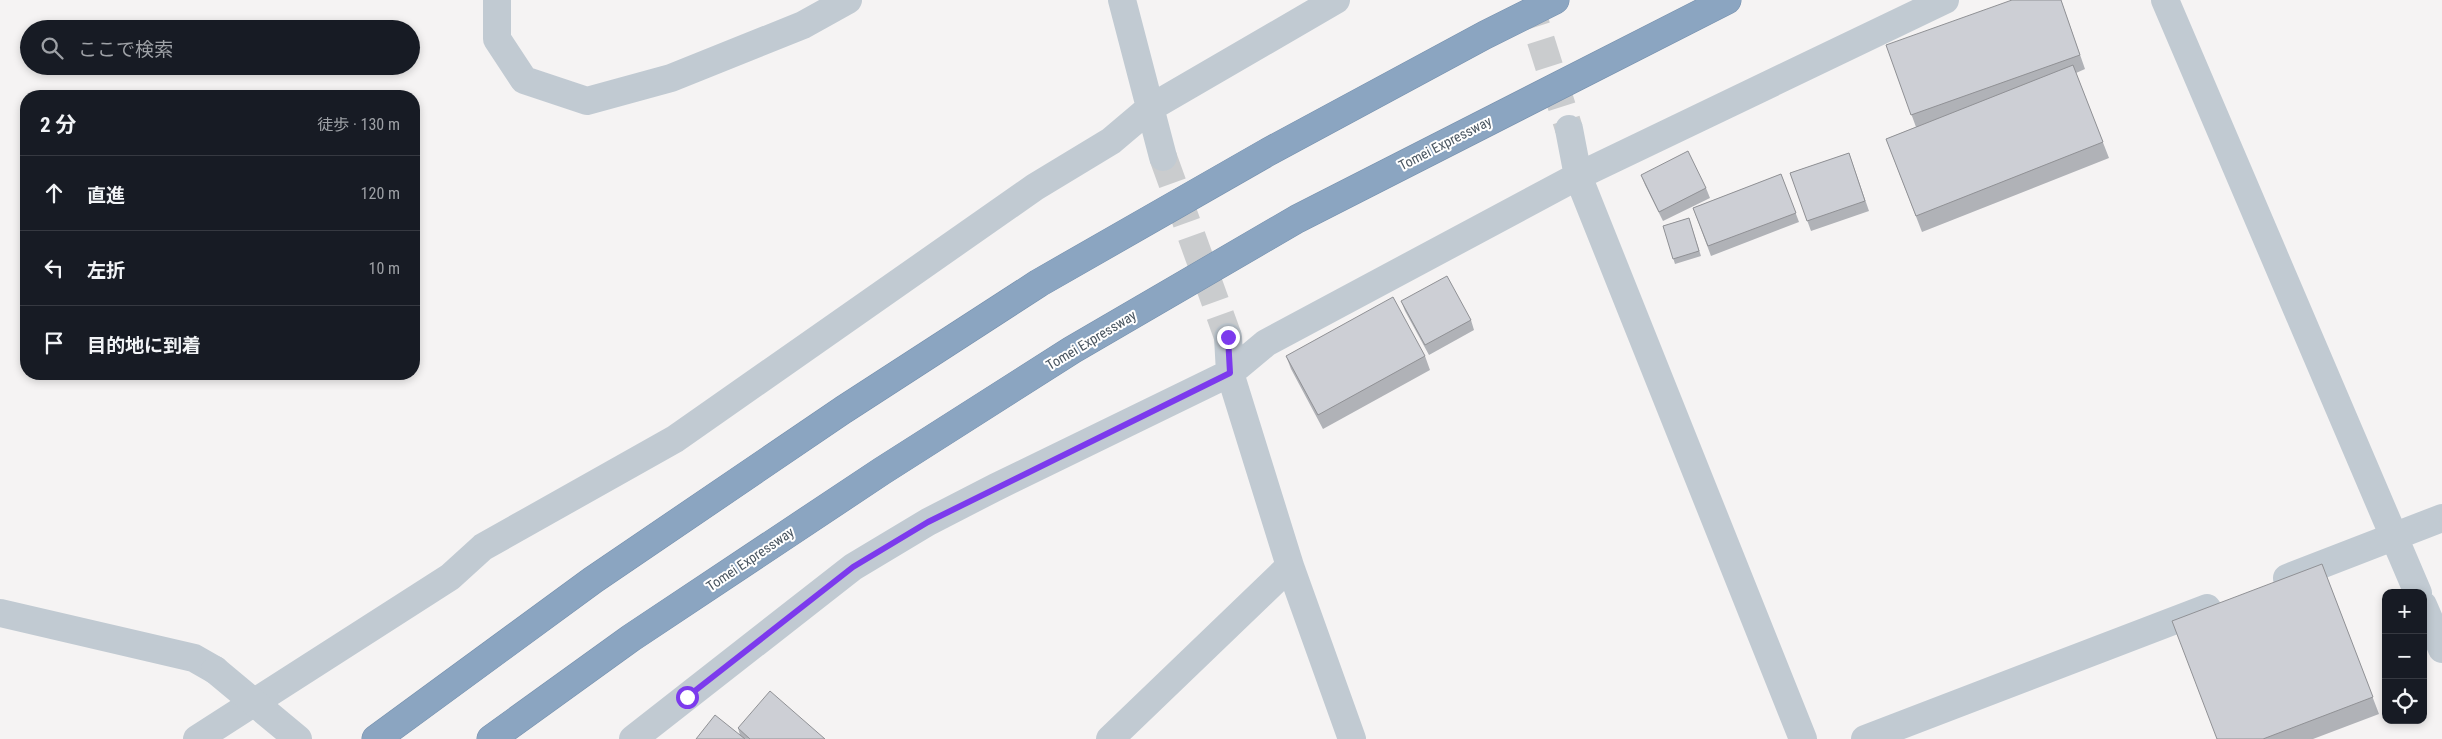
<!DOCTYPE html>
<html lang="ja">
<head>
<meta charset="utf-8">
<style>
  :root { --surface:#171b24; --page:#20242c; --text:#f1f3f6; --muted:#9ea1a6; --line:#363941 }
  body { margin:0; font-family:"Roboto Condensed","Noto Sans JP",sans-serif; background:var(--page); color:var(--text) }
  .controls { position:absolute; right:15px; bottom:15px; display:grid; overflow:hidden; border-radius:10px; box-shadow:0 2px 8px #0003 }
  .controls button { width:45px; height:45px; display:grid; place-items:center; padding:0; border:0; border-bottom:1px solid var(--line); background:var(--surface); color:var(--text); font:25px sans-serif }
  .stop { position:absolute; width:15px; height:15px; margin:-11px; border:4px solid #7c3aed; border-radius:50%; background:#fff }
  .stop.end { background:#7c3aed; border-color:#fff; box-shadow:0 1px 5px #0008 }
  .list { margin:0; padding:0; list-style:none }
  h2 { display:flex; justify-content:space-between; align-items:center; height:65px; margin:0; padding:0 20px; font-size:21px }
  h2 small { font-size:16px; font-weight:400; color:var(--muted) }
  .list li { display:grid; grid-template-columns:32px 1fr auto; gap:15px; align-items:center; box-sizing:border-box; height:75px; padding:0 20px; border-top:1px solid var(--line) }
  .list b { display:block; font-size:19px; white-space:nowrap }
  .list em { font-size:16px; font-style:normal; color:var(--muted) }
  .icon { flex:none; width:28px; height:28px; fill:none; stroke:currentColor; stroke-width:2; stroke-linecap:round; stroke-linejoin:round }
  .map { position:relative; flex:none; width:2442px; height:739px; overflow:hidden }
  .search { position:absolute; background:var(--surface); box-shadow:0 2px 8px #0003; left:20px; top:20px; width:400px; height:55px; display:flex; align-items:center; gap:12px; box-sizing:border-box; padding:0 18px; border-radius:28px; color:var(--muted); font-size:19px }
  .panel { position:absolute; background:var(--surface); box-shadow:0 2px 8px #0003; left:20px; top:90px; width:400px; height:290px; border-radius:20px }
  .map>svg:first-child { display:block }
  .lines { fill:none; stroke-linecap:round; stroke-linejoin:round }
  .street-tunnel { stroke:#caccce; stroke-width:28; stroke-dasharray:28 14; stroke-linecap:butt }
  .highway-casing { stroke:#7690ad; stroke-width:29 }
  .street { stroke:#c1cad2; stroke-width:28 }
  .highway { stroke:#8ba5c1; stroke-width:28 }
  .street-bridge { stroke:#c1cad2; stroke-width:28 }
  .wall { fill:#b0b2b7 }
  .building { fill:#cdcfd5; stroke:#909195 }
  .route { stroke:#7c3aed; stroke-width:6 }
  .labels { text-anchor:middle; stroke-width:4; stroke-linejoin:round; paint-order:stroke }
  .street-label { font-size:14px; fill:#4a5661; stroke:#fff }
</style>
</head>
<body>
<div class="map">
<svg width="2442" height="739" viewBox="0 0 2442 739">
  <rect width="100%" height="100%" fill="#f5f3f3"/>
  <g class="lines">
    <!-- street-tunnel -->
    <path class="street-tunnel" d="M 1528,0 L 1569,129
      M 1163,157 L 1228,337"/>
    <!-- highway casing -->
    <g class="highway-casing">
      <path id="highway" d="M 376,739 L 593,580 L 843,410 L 1039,283 L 1268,152 L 1485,35 L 1555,0
        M 491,739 L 631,638 L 882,471 L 1072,350 L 1297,219 L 1727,0"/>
    </g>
    <!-- street -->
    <path class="street" d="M 497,0 L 497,39 L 524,80 L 587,101 L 671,78 L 803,25 L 848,0
      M 1122,0 L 1163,157
      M 2165,0 L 2418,593
      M 1569,129 L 1578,176 L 1803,739
      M 1228,337 L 1230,373 L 1290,566 L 1352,739
      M 2287,578 L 2442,518
      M 2423,605 L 2442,649
      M 0,613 L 194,658 L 215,670
      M 197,739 L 450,577 L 483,547 L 675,439 L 1035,187 L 1111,141 L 1150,108 L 1336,0
      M 633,739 L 853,567 L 928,522 L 996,487 L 1230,373 L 1266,343 L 1578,176 L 1945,0
      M 1110,739 L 1290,566
      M 1865,739 L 2207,608"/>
    <!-- highway -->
    <use href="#highway" class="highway"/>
    <!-- street-bridge -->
    <path class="street-bridge" d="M 215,670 L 298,739"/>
  </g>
  <!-- wall -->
  <path class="wall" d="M 2061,0 L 2085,69 L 2076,73 L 2109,158 L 1922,232 L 1886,139 L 1916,127 L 1886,45 Z
    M 1849,153 L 1869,211 L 1811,231 L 1790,173 Z
    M 1781,174 L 1799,222 L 1711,256 L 1693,208 Z
    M 1641,175 L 1706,188 L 1710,198 L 1663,221 L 1645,185 Z
    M 1689,218 L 1701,256 L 1675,264 L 1663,226 Z
    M 1401,301 L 1471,320 L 1474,330 L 1429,355 L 1405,311 Z
    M 1286,356 L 1425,356 L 1430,370 L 1323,429 L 1291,369 Z
    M 2322,564 L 2379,714 L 2313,739 L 2217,739 Z
    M 738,728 L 825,739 L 696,739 L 740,735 Z"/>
  <!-- building -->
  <path class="building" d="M 2012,0 L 2061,0 L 2080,55 L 1911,115 L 1886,45 Z
    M 2073,65 L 2103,142 L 1916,216 L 1886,139 Z
    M 1688,151 L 1706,188 L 1659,212 L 1641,175 Z
    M 1849,153 L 1865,201 L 1807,221 L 1790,173 Z
    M 1781,174 L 1796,213 L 1708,246 L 1693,208 Z
    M 1689,218 L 1699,251 L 1673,259 L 1663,226 Z
    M 1447,276 L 1471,320 L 1425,345 L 1401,301 Z
    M 1393,297 L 1425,356 L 1318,415 L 1286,356 Z
    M 2322,564 L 2373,697 L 2263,739 L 2217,739 L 2172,621 Z
    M 770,691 L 825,739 L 750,739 L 738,728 Z
    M 715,715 L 745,739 L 696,739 Z"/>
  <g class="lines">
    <!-- route -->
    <path class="route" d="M 687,697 L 853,567 L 928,522 L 1230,373 L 1228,337"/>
  </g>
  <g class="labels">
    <!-- street labels -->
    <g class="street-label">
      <text transform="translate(1445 143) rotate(-27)" y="5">Tomei Expressway</text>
      <text transform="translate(1091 340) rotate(-31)" y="5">Tomei Expressway</text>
      <text transform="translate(750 559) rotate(-34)" y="5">Tomei Expressway</text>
    </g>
  </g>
</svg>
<div class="controls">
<button>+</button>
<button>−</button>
<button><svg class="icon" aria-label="locate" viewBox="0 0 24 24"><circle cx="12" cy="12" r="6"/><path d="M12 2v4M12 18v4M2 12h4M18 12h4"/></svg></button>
</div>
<div class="stop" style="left:687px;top:697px"></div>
<div class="stop end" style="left:1228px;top:337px"></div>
<div class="search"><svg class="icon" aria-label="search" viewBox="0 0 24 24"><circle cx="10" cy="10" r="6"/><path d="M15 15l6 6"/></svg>ここで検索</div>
<section class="panel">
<h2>2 分<small>徒歩 · 130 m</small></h2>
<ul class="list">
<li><svg class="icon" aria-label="ahead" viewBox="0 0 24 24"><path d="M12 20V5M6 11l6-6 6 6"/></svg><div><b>直進</b></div><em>120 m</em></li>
<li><svg class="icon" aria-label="left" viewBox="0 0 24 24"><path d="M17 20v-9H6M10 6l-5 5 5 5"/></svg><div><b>左折</b></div><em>10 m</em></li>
<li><svg class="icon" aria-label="arrive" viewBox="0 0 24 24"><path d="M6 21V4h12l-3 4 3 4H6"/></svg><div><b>目的地に到着</b></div></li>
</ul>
</section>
</div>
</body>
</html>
